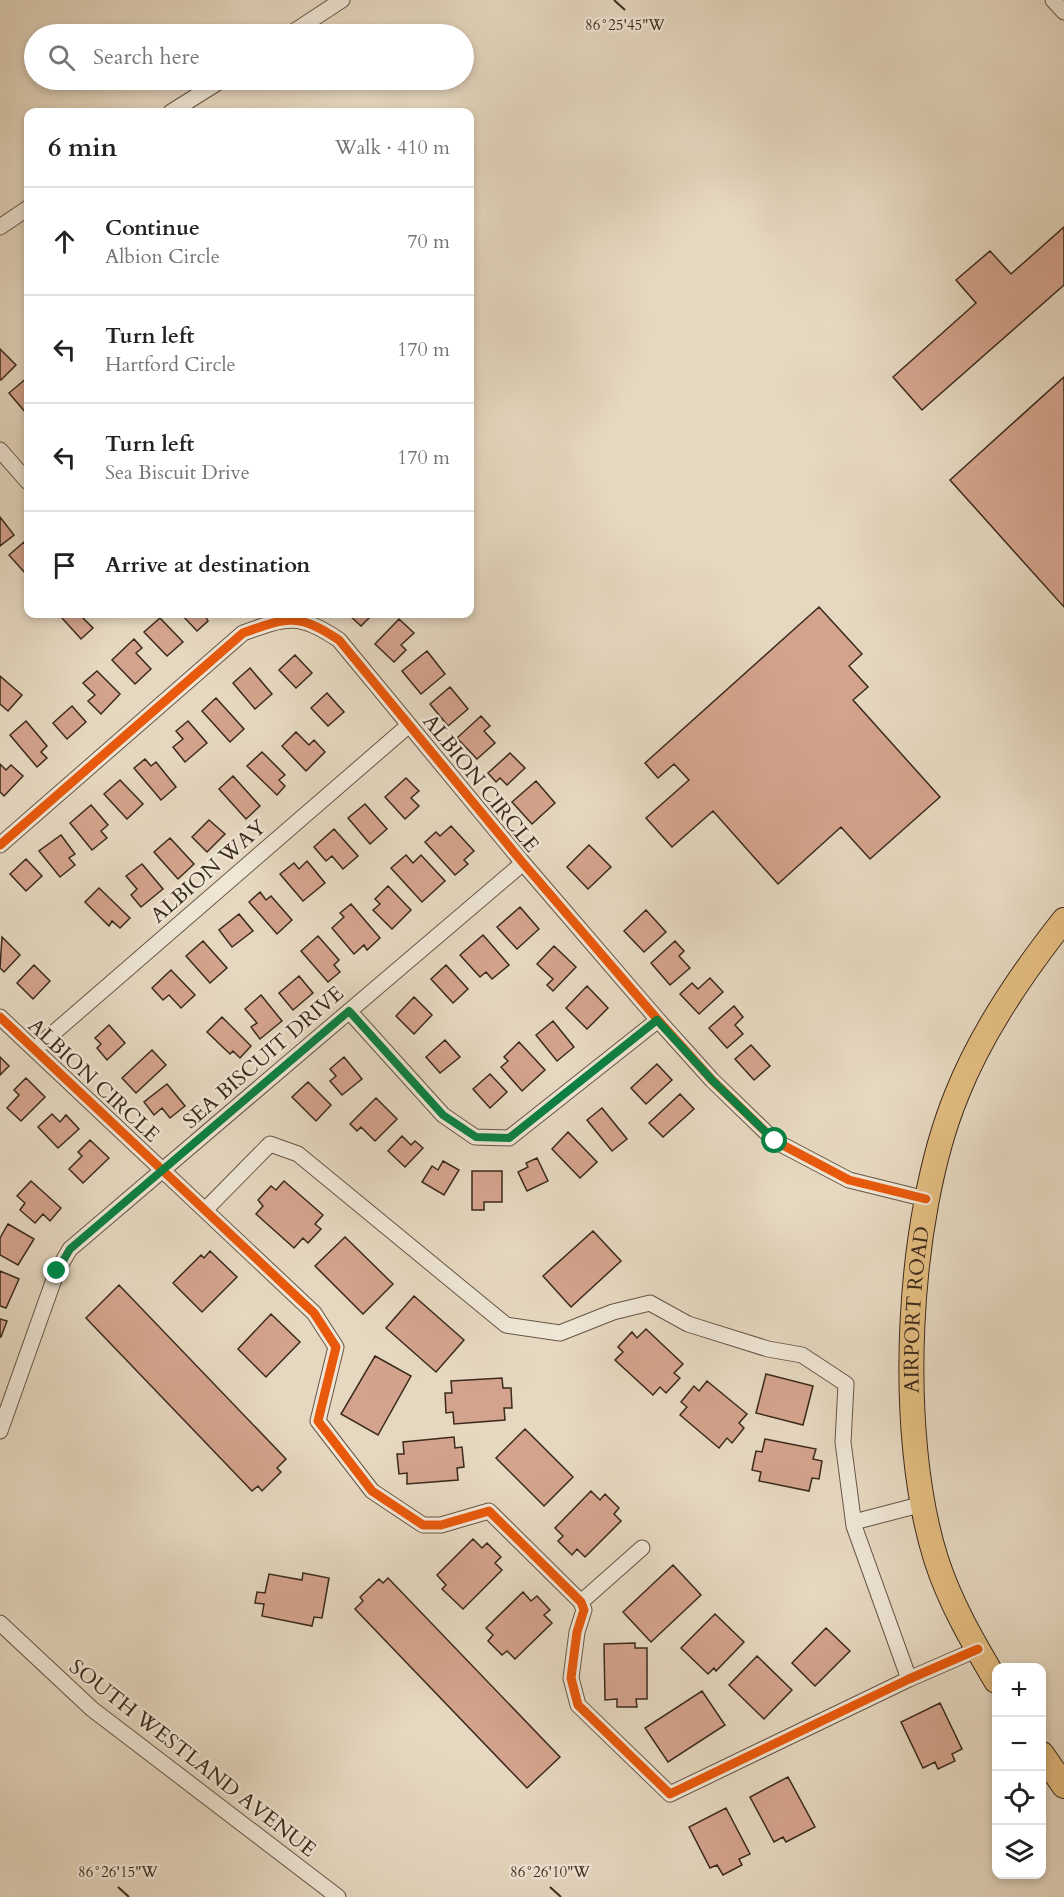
<!DOCTYPE html>
<html lang="en">
<head>
<meta charset="utf-8">
<style>
  :root { --surface:#fff; --page:#f6f6f6; --text:#222; --muted:#767676; --line:#e0e0e0 }
  body { margin:0; font-family:Cardo,serif; background:var(--page); color:var(--text) }
  .controls { position:absolute; right:18px; bottom:18px; display:grid; overflow:hidden; border-radius:12px; box-shadow:0 3px 9px #0003 }
  .controls button { width:54px; height:54px; display:grid; place-items:center; padding:0; border:0; border-bottom:2px solid var(--line); background:var(--surface); color:var(--text); font:30px sans-serif }
  .stop { position:absolute; width:18px; height:18px; margin:-14px; border:4px solid #0b8043; border-radius:50%; background:#fff }
  .stop.end { background:#0b8043; border-color:#fff; box-shadow:0 2px 6px #0008 }
  .list { margin:0; padding:0; list-style:none }
  h2 { display:flex; justify-content:space-between; align-items:center; height:78px; margin:0; padding:0 24px; font-size:26px }
  h2 small { font-size:20px; font-weight:400; color:var(--muted) }
  .list li { display:grid; grid-template-columns:39px 1fr auto; gap:18px; align-items:center; box-sizing:border-box; height:108px; padding:0 24px; border-top:2px solid var(--line) }
  .list b { display:block; font-size:22px; white-space:nowrap }
  .list p { margin:0; font-size:20px; white-space:nowrap; color:var(--muted) }
  .list em { font-size:20px; font-style:normal; color:var(--muted) }
  .icon { flex:none; width:33px; height:33px; fill:none; stroke:currentColor; stroke-width:2; stroke-linecap:round; stroke-linejoin:round }
  .map { position:relative; flex:none; width:1064px; height:1897px; overflow:hidden }
  .search { position:absolute; background:var(--surface); box-shadow:0 3px 9px #0003; left:24px; top:24px; width:450px; height:66px; display:flex; align-items:center; gap:15px; box-sizing:border-box; padding:0 21px; border-radius:33px; color:var(--muted); font-size:22px }
  .panel { position:absolute; background:var(--surface); box-shadow:0 3px 9px #0003; left:24px; top:108px; width:450px; height:510px; border-radius:12px }
  .map>svg:first-child { display:block }
  .building { fill:#d4a38d; stroke:#3b2a1c; stroke-width:1.5 }
  .lines { fill:none; stroke-linecap:round; stroke-linejoin:round }
  .minor-casing { stroke:#665645; stroke-width:17 }
  .trunk-casing { stroke:#3b2a1c; stroke-width:26 }
  .minor { stroke:#efe6d6; stroke-width:15 }
  .trunk { stroke:#e3bc80; stroke-width:24 }
  .cycleway-casing { stroke:#efe6d6; stroke-width:13 }
  .cycleway { stroke:#e8590c; stroke-width:9 }
  .route { stroke:#0b8043; stroke-width:8 }
  .ticks { fill:none; stroke:#3b2a1c; stroke-width:2 }
  .labels { text-anchor:middle; stroke-width:5; stroke-linejoin:round; paint-order:stroke }
  .street-label { font-size:21px; fill:#3b2a1c; stroke:#efe6d6 }
  .ticks-label { font-size:15px; text-anchor:middle; fill:#3b2a1c; stroke:#efe6d6; stroke-width:5; stroke-linejoin:round; paint-order:stroke }
</style>
</head>
<body>
<div class="map">
<svg width="1064" height="1897" viewBox="0 0 1064 1897">
  <rect width="100%" height="100%" fill="#e6d8c0"/>
  <filter id="stains"><feTurbulence type="fractalNoise" baseFrequency=".00333" numOctaves="4"/><feColorMatrix values="0 0 0 0 .2 0 0 0 0 .09 0 0 0 0 .02 0 0 0 .5 -.17"/></filter>
  <radialGradient id="worn" r=".72"><stop offset=".6" stop-color="#630" stop-opacity="0"/><stop offset="1" stop-color="#630" stop-opacity=".3"/></radialGradient>
  <!-- building -->
  <path class="building" d="M 1064,227 L 1064,285 L 922,410 L 893,377 L 976,303 L 956,280 L 990,251 L 1011,274 Z
    M 0,349 L 16,365 L 1,380 L 0,379 Z
    M 28,377 L 28,410 L 26,413 L 9,393 Z
    M 1064,377 L 1064,607 L 950,480 Z
    M 0,517 L 14,535 L 0,546 Z
    M 24,542 L 28,547 L 28,570 L 25,573 L 9,555 Z
    M 819,607 L 862,654 L 849,666 L 868,687 L 853,700 L 940,797 L 870,859 L 841,827 L 778,884 L 713,811 L 672,847 L 646,818 L 689,780 L 674,764 L 658,778 L 645,763 Z
    M 66,614 L 79,614 L 93,628 L 81,639 L 62,618 Z
    M 181,614 L 204,614 L 208,621 L 197,631 Z
    M 348,614 L 373,614 L 361,626 Z
    M 160,618 L 183,642 L 167,656 L 144,632 Z
    M 399,619 L 414,633 L 401,645 L 406,650 L 394,662 L 375,644 Z
    M 134,639 L 142,648 L 136,653 L 151,669 L 135,684 L 112,660 Z
    M 427,651 L 445,674 L 421,694 L 402,671 Z
    M 295,655 L 312,673 L 296,688 L 279,670 Z
    M 250,668 L 272,694 L 255,709 L 233,683 Z
    M 97,671 L 120,694 L 101,714 L 88,701 L 95,695 L 83,683 Z
    M 0,676 L 22,695 L 8,711 L 0,704 Z
    M 450,687 L 468,709 L 448,726 L 430,704 Z
    M 327,693 L 344,712 L 328,726 L 311,708 Z
    M 216,698 L 244,729 L 230,742 L 202,711 Z
    M 72,706 L 86,722 L 67,739 L 53,723 Z
    M 481,716 L 490,726 L 484,731 L 495,743 L 477,759 L 457,738 Z
    M 26,721 L 47,746 L 41,752 L 47,758 L 37,767 L 10,735 Z
    M 188,721 L 207,743 L 185,762 L 173,747 L 183,739 L 176,731 Z
    M 296,732 L 309,745 L 314,740 L 325,752 L 306,771 L 282,746 Z
    M 262,752 L 285,775 L 279,780 L 285,786 L 277,795 L 247,766 Z
    M 510,753 L 525,768 L 507,785 L 500,778 L 496,782 L 488,773 Z
    M 145,759 L 151,766 L 156,762 L 176,787 L 161,800 L 134,768 Z
    M 0,764 L 6,770 L 11,765 L 23,776 L 4,796 L 0,792 Z
    M 233,776 L 260,806 L 246,819 L 219,789 Z
    M 406,778 L 419,791 L 411,798 L 419,806 L 405,819 L 385,797 Z
    M 120,780 L 143,804 L 127,819 L 104,794 Z
    M 536,781 L 555,803 L 532,824 L 512,802 Z
    M 365,804 L 387,829 L 370,844 L 348,818 Z
    M 91,805 L 108,825 L 101,831 L 107,838 L 92,850 L 70,823 Z
    M 209,820 L 225,834 L 207,852 L 192,837 Z
    M 451,826 L 474,851 L 464,860 L 468,864 L 455,875 L 425,842 L 436,832 L 440,836 Z
    M 334,829 L 358,856 L 343,869 L 332,856 L 326,861 L 314,847 Z
    M 61,835 L 75,854 L 69,858 L 75,865 L 60,877 L 39,851 Z
    M 170,838 L 194,864 L 178,879 L 154,852 Z
    M 589,845 L 611,867 L 588,889 L 567,867 Z
    M 406,855 L 413,863 L 421,855 L 445,881 L 422,902 L 391,868 Z
    M 26,859 L 42,876 L 26,891 L 10,874 Z
    M 307,861 L 325,883 L 303,901 L 280,874 L 294,863 L 299,869 Z
    M 142,864 L 163,889 L 141,907 L 131,895 L 137,889 L 126,876 Z
    M 388,886 L 411,910 L 392,929 L 373,910 L 380,904 L 375,899 Z
    M 99,888 L 130,918 L 120,928 L 112,921 L 109,926 L 85,902 Z
    M 260,892 L 266,900 L 271,896 L 292,920 L 277,934 L 249,902 Z
    M 351,904 L 380,938 L 367,950 L 364,945 L 354,954 L 332,928 L 344,917 L 340,913 Z
    M 520,907 L 539,929 L 517,949 L 497,927 Z
    M 646,910 L 666,932 L 644,952 L 624,931 Z
    M 239,914 L 253,931 L 232,947 L 219,930 Z
    M 483,935 L 509,965 L 492,979 L 486,972 L 480,977 L 460,955 Z
    M 318,936 L 339,960 L 334,965 L 340,972 L 328,982 L 301,951 Z
    M 2,937 L 20,955 L 4,972 L 0,968 Z
    M 203,941 L 227,968 L 210,983 L 186,956 Z
    M 675,941 L 684,951 L 679,956 L 690,968 L 670,985 L 651,963 Z
    M 554,946 L 576,967 L 553,991 L 547,985 L 553,979 L 537,964 Z
    M 34,965 L 50,981 L 33,999 L 17,983 Z
    M 446,965 L 468,989 L 453,1003 L 431,979 Z
    M 171,970 L 195,995 L 181,1008 L 169,995 L 163,1000 L 152,988 Z
    M 299,976 L 313,993 L 293,1010 L 279,993 Z
    M 710,978 L 723,992 L 699,1014 L 680,994 L 692,983 L 698,989 Z
    M 587,986 L 608,1008 L 587,1029 L 566,1008 Z
    M 261,995 L 282,1021 L 260,1039 L 251,1027 L 257,1023 L 245,1009 Z
    M 414,997 L 432,1015 L 414,1034 L 396,1016 Z
    M 734,1006 L 743,1017 L 735,1025 L 743,1034 L 727,1048 L 709,1028 Z
    M 222,1017 L 251,1046 L 240,1058 L 233,1051 L 230,1054 L 207,1032 Z
    M 553,1021 L 574,1047 L 557,1061 L 536,1035 Z
    M 109,1025 L 125,1043 L 107,1060 L 97,1048 L 101,1044 L 95,1038 Z
    M 445,1040 L 460,1057 L 440,1073 L 426,1057 Z
    M 519,1042 L 545,1070 L 522,1091 L 501,1067 L 508,1061 L 504,1057 Z
    M 751,1045 L 770,1066 L 754,1080 L 735,1059 Z
    M 152,1050 L 166,1065 L 136,1093 L 122,1078 Z
    M 0,1057 L 9,1066 L 0,1075 Z
    M 344,1057 L 362,1079 L 342,1095 L 330,1081 L 336,1076 L 330,1069 Z
    M 657,1064 L 672,1080 L 646,1104 L 631,1088 Z
    M 490,1074 L 507,1092 L 490,1108 L 473,1089 Z
    M 26,1078 L 45,1097 L 21,1121 L 7,1108 L 19,1095 L 14,1090 Z
    M 308,1082 L 331,1105 L 316,1121 L 292,1097 Z
    M 167,1084 L 185,1106 L 170,1118 L 162,1108 L 154,1115 L 144,1102 Z
    M 680,1094 L 694,1109 L 663,1137 L 649,1123 Z
    M 376,1098 L 397,1119 L 375,1141 L 361,1127 L 357,1131 L 350,1124 Z
    M 602,1108 L 627,1139 L 612,1151 L 587,1120 Z
    M 52,1114 L 60,1122 L 66,1115 L 79,1129 L 58,1148 L 38,1127 Z
    M 568,1132 L 597,1162 L 580,1178 L 552,1149 Z
    M 402,1136 L 411,1145 L 415,1141 L 423,1148 L 405,1167 L 388,1151 Z
    M 90,1140 L 109,1158 L 83,1183 L 69,1169 L 82,1156 L 78,1152 Z
    M 537,1158 L 548,1181 L 527,1191 L 518,1172 L 528,1167 L 526,1163 Z
    M 443,1161 L 459,1170 L 444,1195 L 422,1182 L 432,1166 L 438,1170 Z
    M 472,1171 L 502,1171 L 502,1202 L 484,1202 L 484,1210 L 472,1210 Z
    M 31,1181 L 61,1208 L 50,1221 L 43,1214 L 35,1223 L 20,1210 L 25,1203 L 17,1196 Z
    M 284,1181 L 323,1215 L 315,1224 L 321,1229 L 308,1243 L 303,1238 L 294,1248 L 256,1214 L 263,1206 L 258,1200 L 271,1186 L 276,1190 Z
    M 8,1224 L 34,1239 L 18,1265 L 0,1255 L 0,1238 Z
    M 593,1231 L 621,1261 L 571,1307 L 543,1276 Z
    M 345,1237 L 393,1284 L 363,1314 L 315,1266 Z
    M 210,1251 L 237,1277 L 202,1312 L 173,1283 L 201,1255 L 204,1258 Z
    M 0,1271 L 19,1279 L 6,1308 L 0,1306 Z
    M 119,1285 L 286,1459 L 277,1468 L 281,1472 L 262,1491 L 258,1486 L 252,1491 L 86,1318 Z
    M 414,1296 L 464,1340 L 436,1372 L 386,1328 Z
    M 271,1314 L 300,1342 L 266,1377 L 238,1349 Z
    M 0,1319 L 7,1321 L 1,1337 L 0,1337 Z
    M 646,1329 L 683,1364 L 674,1373 L 680,1378 L 666,1393 L 660,1387 L 653,1395 L 615,1360 L 623,1352 L 618,1347 L 632,1332 L 637,1338 Z
    M 375,1356 L 411,1376 L 378,1435 L 341,1414 Z
    M 766,1374 L 813,1386 L 803,1425 L 756,1413 Z
    M 502,1378 L 503,1388 L 511,1388 L 512,1408 L 504,1408 L 505,1420 L 454,1424 L 453,1412 L 446,1413 L 445,1393 L 452,1393 L 451,1381 Z
    M 707,1381 L 747,1414 L 739,1423 L 744,1428 L 732,1443 L 727,1438 L 719,1448 L 680,1415 L 687,1407 L 681,1402 L 694,1386 L 699,1391 Z
    M 525,1429 L 573,1477 L 544,1506 L 496,1458 Z
    M 454,1437 L 455,1448 L 462,1447 L 464,1467 L 457,1468 L 458,1480 L 407,1484 L 407,1473 L 399,1474 L 397,1454 L 404,1454 L 403,1442 Z
    M 765,1439 L 816,1449 L 813,1459 L 822,1461 L 819,1479 L 812,1478 L 809,1491 L 759,1481 L 761,1472 L 752,1470 L 756,1451 L 762,1452 Z
    M 591,1491 L 600,1500 L 605,1494 L 619,1508 L 614,1514 L 621,1521 L 585,1557 L 577,1549 L 572,1555 L 558,1541 L 563,1536 L 555,1528 Z
    M 473,1539 L 482,1548 L 487,1543 L 501,1557 L 495,1563 L 502,1570 L 463,1609 L 442,1589 L 446,1585 L 437,1575 Z
    M 673,1565 L 701,1595 L 651,1642 L 623,1612 Z
    M 303,1573 L 329,1578 L 322,1618 L 314,1617 L 312,1626 L 262,1616 L 264,1604 L 255,1603 L 257,1592 L 265,1593 L 269,1574 L 302,1580 Z
    M 388,1578 L 560,1757 L 527,1788 L 355,1609 L 363,1601 L 360,1597 L 379,1579 L 383,1583 Z
    M 523,1592 L 531,1601 L 537,1596 L 550,1610 L 544,1615 L 552,1623 L 515,1659 L 507,1651 L 502,1655 L 488,1641 L 493,1635 L 486,1628 Z
    M 715,1614 L 744,1642 L 716,1671 L 714,1668 L 708,1674 L 681,1648 Z
    M 826,1628 L 850,1651 L 815,1686 L 792,1663 Z
    M 635,1643 L 635,1648 L 647,1648 L 647,1699 L 636,1699 L 637,1707 L 617,1707 L 617,1699 L 605,1700 L 604,1644 Z
    M 757,1656 L 792,1690 L 764,1719 L 729,1685 Z
    M 702,1691 L 725,1725 L 668,1762 L 645,1728 Z
    M 940,1703 L 962,1749 L 952,1754 L 955,1761 L 938,1769 L 935,1762 L 923,1768 L 901,1722 Z
    M 788,1777 L 815,1827 L 786,1842 L 783,1837 L 774,1842 L 750,1797 Z
    M 726,1808 L 750,1854 L 739,1859 L 742,1865 L 723,1875 L 717,1865 L 710,1868 L 689,1827 Z"/>
  <g class="lines">
    <!-- minor casing -->
    <g class="minor-casing">
      <path id="minor" d="M 1053,0 L 1064,12
        M 290,34 L 342,0
        M 171,112 L 222,80
        M 0,227 L 28,208
        M 0,450 L 28,482
        M 0,845 L 243,633 C 287,617 299,613 339,640 L 523,863 L 658,1020 L 712,1080 L 775,1141 L 849,1180 L 926,1199
        M 349,1011 L 443,1115 L 475,1137 L 509,1138 L 658,1020
        M 0,1017 L 314,1313 L 336,1347 L 318,1421 L 372,1491 L 423,1525 L 441,1525 L 489,1511 L 581,1602 L 584,1610 L 577,1632 L 571,1678 L 578,1705 L 670,1794 L 909,1679 L 978,1649
        M 35,1049 L 409,725
        M 206,1209 L 270,1144 L 298,1154 L 506,1325 L 560,1333 L 613,1312 L 650,1303 L 688,1324 L 768,1349 L 802,1355 L 846,1384 L 843,1442 L 854,1526 L 909,1679
        M 0,1431 L 57,1271 L 70,1249 L 523,863
        M 854,1522 L 923,1504
        M 581,1602 L 642,1548
        M 0,1623 L 92,1709 L 338,1897"/>
    </g>
    <!-- trunk casing -->
    <g class="trunk-casing">
      <g id="trunk">
        <path id="s1" d="M 996,1681 C 973,1642 950,1603 936,1559 C 896,1432 906,1218 957,1094 C 982,1031 1022,973 1064,920"/>
        <path d="M 1042,1754 L 1064,1786"/>
      </g>
    </g>
    <!-- minor -->
    <use href="#minor" class="minor"/>
    <!-- trunk -->
    <use href="#trunk" class="trunk"/>
    <!-- cycleway casing -->
    <g class="cycleway-casing">
      <path id="cycleway" d="M 0,845 L 243,633 C 287,617 299,613 339,640 L 523,863 L 658,1020 L 712,1080 L 775,1141 L 849,1180 L 926,1199
        M 0,1017 L 314,1313 L 336,1347 L 318,1421 L 372,1491 L 423,1525 L 441,1525 L 489,1511 L 581,1602 L 584,1610 L 577,1632 L 571,1678 L 578,1705 L 670,1794 L 909,1679 L 978,1649"/>
    </g>
    <!-- cycleway -->
    <use href="#cycleway" class="cycleway"/>
  </g>
  <g class="lines">
    <!-- route -->
    <path class="route" d="M 57,1271 L 70,1249 L 349,1011 L 443,1115 L 476,1137 L 509,1138 L 657,1020 L 712,1080 L 775,1141"/>
  </g>
  <!-- ticks -->
  <path class="ticks" d="M 614,0 L 625,10M 118,1887 L 129,1897M 550,1887 L 561,1897"/>
  <g class="labels">
    <!-- street labels -->
    <g class="street-label">
      <text transform="translate(481 783) rotate(51)" y="7">ALBION CIRCLE</text>
      <text transform="translate(208 871) rotate(-41)" y="7">ALBION WAY</text>
      <text transform="translate(263 1057) rotate(-41)" y="7">SEA BISCUIT DRIVE</text>
      <text transform="translate(94 1080) rotate(43)" y="7">ALBION CIRCLE</text>
      <text dy="7" stroke="none"><textPath href="#s1" startOffset="388">AIRPORT ROAD</textPath></text>
      <text transform="translate(193 1758) rotate(38)" y="7">SOUTH WESTLAND AVENUE</text>
    </g>
  </g>
  <g class="ticks-label">
    <text x="625" y="30">86°25'45"W</text>
    <text x="118" y="1877">86°26'15"W</text>
    <text x="550" y="1877">86°26'10"W</text>
  </g>
  <rect width="100%" height="100%" filter="url(#stains)"/>
  <rect width="100%" height="100%" fill="url(#worn)"/>
</svg>
<div class="controls">
<button>+</button>
<button>−</button>
<button><svg class="icon" aria-label="locate" viewBox="0 0 24 24"><circle cx="12" cy="12" r="6"/><path d="M12 2v4M12 18v4M2 12h4M18 12h4"/></svg></button>
<button><svg class="icon" aria-label="layers" viewBox="0 0 24 24"><path d="M12 4l9 5-9 5-9-5zM3 14l9 5 9-5"/></svg></button>
</div>
<div class="stop" style="left:775px;top:1141px"></div>
<div class="stop end" style="left:57px;top:1271px"></div>
<div class="search"><svg class="icon" aria-label="search" viewBox="0 0 24 24"><circle cx="10" cy="10" r="6"/><path d="M15 15l6 6"/></svg>Search here</div>
<section class="panel">
<h2>6 min<small>Walk · 410 m</small></h2>
<ul class="list">
<li><svg class="icon" aria-label="ahead" viewBox="0 0 24 24"><path d="M12 20V5M6 11l6-6 6 6"/></svg><div><b>Continue</b><p>Albion Circle</p></div><em>70 m</em></li>
<li><svg class="icon" aria-label="left" viewBox="0 0 24 24"><path d="M17 20v-9H6M10 6l-5 5 5 5"/></svg><div><b>Turn left</b><p>Hartford Circle</p></div><em>170 m</em></li>
<li><svg class="icon" aria-label="left" viewBox="0 0 24 24"><path d="M17 20v-9H6M10 6l-5 5 5 5"/></svg><div><b>Turn left</b><p>Sea Biscuit Drive</p></div><em>170 m</em></li>
<li><svg class="icon" aria-label="arrive" viewBox="0 0 24 24"><path d="M6 21V4h12l-3 4 3 4H6"/></svg><div><b>Arrive at destination</b></div></li>
</ul>
</section>
</div>
</body>
</html>
